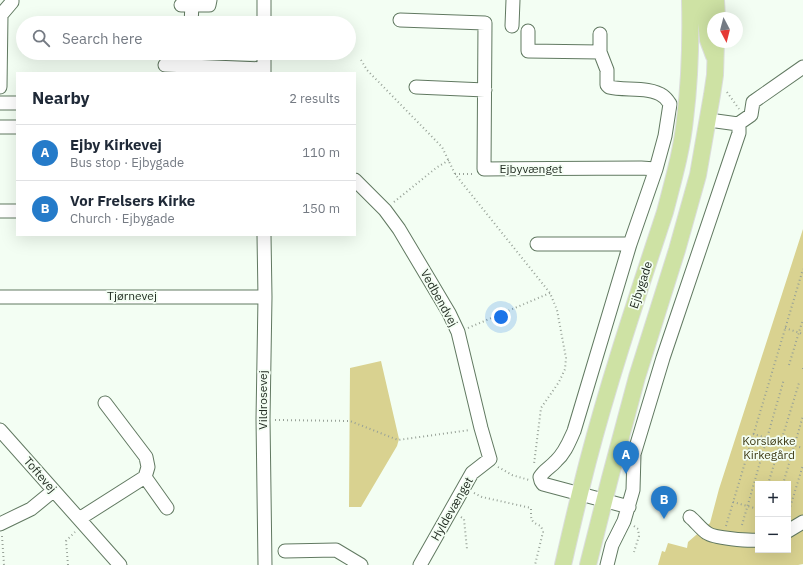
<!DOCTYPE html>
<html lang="en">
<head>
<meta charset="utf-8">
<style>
  :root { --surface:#fff; --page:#f2f2f3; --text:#1f2937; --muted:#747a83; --line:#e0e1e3; --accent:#257bc9 }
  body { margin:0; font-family:"IBM Plex Sans",sans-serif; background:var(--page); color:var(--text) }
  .controls { position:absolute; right:12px; bottom:12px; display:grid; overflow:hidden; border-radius:0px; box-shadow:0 4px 16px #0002 }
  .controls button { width:36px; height:36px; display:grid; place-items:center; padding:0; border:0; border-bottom:1px solid var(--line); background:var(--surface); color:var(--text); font:20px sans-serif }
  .compass { position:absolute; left:707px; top:12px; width:36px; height:36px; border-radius:50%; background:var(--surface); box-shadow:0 4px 16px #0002; rotate:173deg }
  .you { position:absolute; left:501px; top:317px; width:14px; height:14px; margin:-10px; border:3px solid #fff; border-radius:50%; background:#1a73e8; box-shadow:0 0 0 6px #1a73e833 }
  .badge { display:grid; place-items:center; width:26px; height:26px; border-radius:50%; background:var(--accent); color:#fff; font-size:13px; font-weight:700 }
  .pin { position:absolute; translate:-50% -33px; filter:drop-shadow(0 1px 2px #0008) }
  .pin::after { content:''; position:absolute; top:21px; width:14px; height:12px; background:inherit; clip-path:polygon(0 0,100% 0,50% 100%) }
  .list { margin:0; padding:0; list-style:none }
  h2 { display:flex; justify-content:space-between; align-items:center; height:52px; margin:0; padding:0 16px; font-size:17px }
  h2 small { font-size:13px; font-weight:400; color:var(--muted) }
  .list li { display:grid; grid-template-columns:26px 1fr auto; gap:12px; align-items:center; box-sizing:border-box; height:56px; padding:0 16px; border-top:1px solid var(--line) }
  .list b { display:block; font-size:15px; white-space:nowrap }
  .list p { margin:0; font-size:13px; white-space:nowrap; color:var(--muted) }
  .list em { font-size:13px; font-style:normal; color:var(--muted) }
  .icon { flex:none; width:22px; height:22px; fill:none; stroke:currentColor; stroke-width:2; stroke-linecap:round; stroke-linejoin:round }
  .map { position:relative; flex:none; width:803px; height:565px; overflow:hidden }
  .search { position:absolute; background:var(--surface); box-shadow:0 4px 16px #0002; left:16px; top:16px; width:340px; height:44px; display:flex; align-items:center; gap:10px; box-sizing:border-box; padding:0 14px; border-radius:22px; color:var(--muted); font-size:15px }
  .panel { position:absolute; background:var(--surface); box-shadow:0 4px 16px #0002; left:16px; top:72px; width:340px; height:164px; border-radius:0px }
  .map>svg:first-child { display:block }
  .green { fill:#d9d290; fill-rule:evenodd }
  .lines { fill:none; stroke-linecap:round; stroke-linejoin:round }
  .minor-casing { stroke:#617961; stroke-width:15 }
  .major-casing { stroke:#dbdddb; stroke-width:18 }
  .path { stroke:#97a197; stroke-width:2; stroke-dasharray:1 3; stroke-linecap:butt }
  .minor { stroke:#fff; stroke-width:13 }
  .major { stroke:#cee2a4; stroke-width:16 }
  .labels { text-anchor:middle; stroke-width:3.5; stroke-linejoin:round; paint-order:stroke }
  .street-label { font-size:12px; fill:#1f291f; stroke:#f3fef3 }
  .park-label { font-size:12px; fill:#3f3b15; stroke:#f3fef3 }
</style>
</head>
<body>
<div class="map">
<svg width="803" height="565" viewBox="0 0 803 565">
  <rect width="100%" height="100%" fill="#f3fef3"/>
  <!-- green -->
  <path class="green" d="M 803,229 L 803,564 L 798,565 L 658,565 L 662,551 L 665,552 L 668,543 L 687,548 L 688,542 L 710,523 L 719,489 ZM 758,484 L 788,484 L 788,550 L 758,550 Z
    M 381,361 L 399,439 L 397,446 L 361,507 L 349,507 L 350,368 Z"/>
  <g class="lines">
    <!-- minor casing -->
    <g class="minor-casing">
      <path id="minor" d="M 181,5 L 209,5 L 210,0
        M 400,20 L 485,23 L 484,169 L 641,168 L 656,169
        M 191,23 L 192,5
        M 264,23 L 264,0
        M 512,26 L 513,0
        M 528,31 L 528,51 L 600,52 L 600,34
        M 600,52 L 607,70 L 607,85 L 609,87 C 624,91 650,86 663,96 C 666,98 668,101 670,104 L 665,136 L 656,169 L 630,244 L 574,431 C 569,442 565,453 556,461 C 551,467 544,470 540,477 L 541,481 L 543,484 L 629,507
        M 264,53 L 264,73
        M 165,65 L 264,69
        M 0,87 L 1,15 L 12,2 L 12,0
        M 416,87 L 485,90
        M 0,103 L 17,103
        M 709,120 L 738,124
        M 738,124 L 751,115 L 753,102 L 803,67
        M 0,127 L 17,127
        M 355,180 L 385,210 L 399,229 L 449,313 L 458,332 L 481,428 L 490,459 L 472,473 L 420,565
        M 0,211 L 17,211
        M 264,235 L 265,297 L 263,419 L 265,565
        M 537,244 L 630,244
        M 0,297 L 265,297
        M 0,430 L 120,565
        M 145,477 L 167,508
        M 690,517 C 696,522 701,529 707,533 C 714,538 748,541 758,540
        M 79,519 L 145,477 L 148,467 L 146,457 L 105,403
        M 0,524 L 31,509 L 53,491
        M 788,531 L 803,522
        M 285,551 L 336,550 L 361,565
        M 607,565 L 612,545 L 624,521 L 631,497 L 633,490 L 634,454 L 663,358 L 739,133 L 739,128 L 738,124"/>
    </g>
    <!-- major casing -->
    <g class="major-casing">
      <path id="major" d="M 704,0 L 708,40 L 714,56
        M 716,0 L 717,18
        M 563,565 C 571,530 579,496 588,461 C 610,377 638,294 665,212 C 673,181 682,150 685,119 C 690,79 691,40 690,0
        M 588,565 L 610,478 L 637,377 L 677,250 L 698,175 L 712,95 L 715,75 L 716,42"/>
    </g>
    <!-- path -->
    <path class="path" d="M 361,60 L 367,70 L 442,147 L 455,174 L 550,293 L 557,310 L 566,358 L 565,369 L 559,382 L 541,408 L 534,464
      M 727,92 L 739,109
      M 455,174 L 473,174
      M 394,202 L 436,168 L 449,160
      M 468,328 L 550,293
      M 785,328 L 803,334
      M 789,365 L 803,319
      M 803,369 L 803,367
      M 275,420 L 350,421 L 398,440 L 470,430
      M 753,434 L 803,448
      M 498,467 L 512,475 L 529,480
      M 768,484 L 799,383
      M 783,484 L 803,416
      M 474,493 L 482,497 L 531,508 C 531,519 530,522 541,526 L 543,532 L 535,565
      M 733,502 L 758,509
      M 788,514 L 803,465
      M 461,517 L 464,519 L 467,549
      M 757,524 L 758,520
      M 742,525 L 784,379
      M 634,526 L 638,529 L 639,536 L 634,552
      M 726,526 L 803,269
      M 2,536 L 4,565
      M 68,565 L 66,541 L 75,532"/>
    <!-- minor -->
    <use href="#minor" class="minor"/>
    <!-- major -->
    <use href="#major" class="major"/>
  </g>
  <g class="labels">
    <!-- street labels -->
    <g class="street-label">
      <text x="531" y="173">Ejbyvænget</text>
      <text transform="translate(641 285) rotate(-72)" y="4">Ejbygade</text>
      <text x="132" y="300">Tjørnevej</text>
      <text transform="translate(439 298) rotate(61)" y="4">Vedbendvej</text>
      <text transform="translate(263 400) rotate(-90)" y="4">Vildrosevej</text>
      <text transform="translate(40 475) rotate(49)" y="4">Toftevej</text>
      <text transform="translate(452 509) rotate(-60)" y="4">Hyldevænget</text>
    </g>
    <!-- park labels -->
    <g class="park-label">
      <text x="769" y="445">Korsløkke<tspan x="769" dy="14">Kirkegård</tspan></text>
    </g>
  </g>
</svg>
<div class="controls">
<button>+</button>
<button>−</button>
</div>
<svg class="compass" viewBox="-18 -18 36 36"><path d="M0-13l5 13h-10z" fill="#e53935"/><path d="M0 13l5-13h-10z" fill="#747a83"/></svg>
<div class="you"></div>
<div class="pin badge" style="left:626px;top:474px">A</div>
<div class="pin badge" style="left:664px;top:519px">B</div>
<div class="search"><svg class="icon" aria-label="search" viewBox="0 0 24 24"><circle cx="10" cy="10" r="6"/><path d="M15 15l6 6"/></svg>Search here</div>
<section class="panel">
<h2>Nearby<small>2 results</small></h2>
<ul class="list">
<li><span class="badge">A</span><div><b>Ejby Kirkevej</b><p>Bus stop · Ejbygade</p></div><em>110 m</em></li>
<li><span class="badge">B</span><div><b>Vor Frelsers Kirke</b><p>Church · Ejbygade</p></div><em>150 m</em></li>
</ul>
</section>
</div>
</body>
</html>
